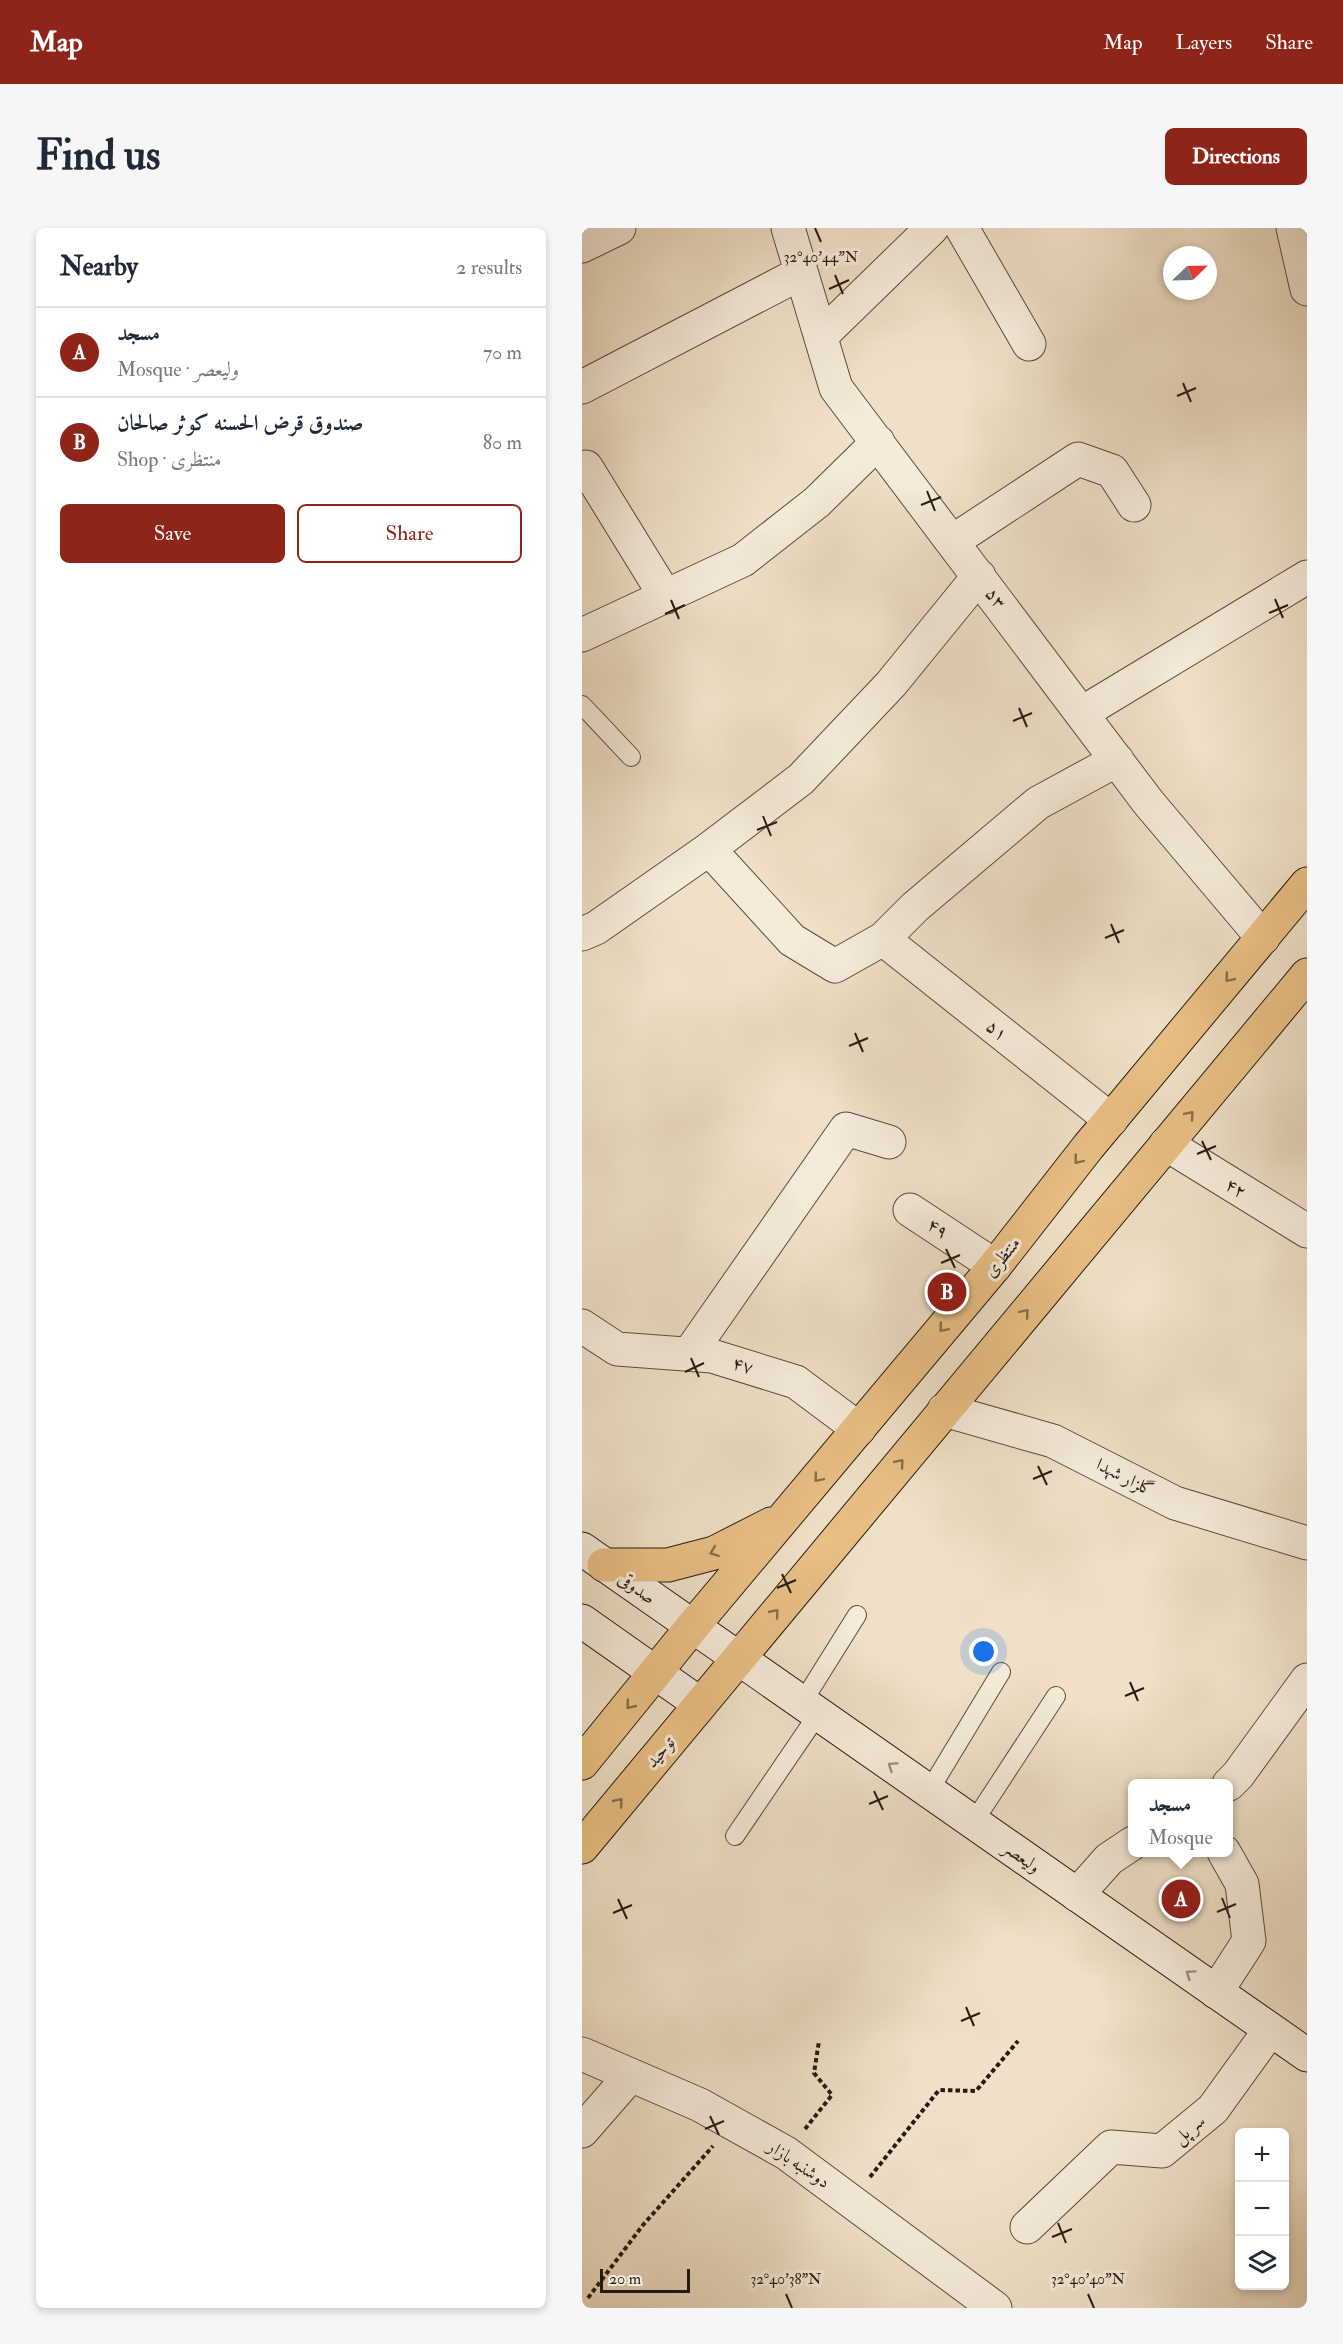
<!DOCTYPE html>
<html lang="en">
<head>
<meta charset="utf-8">
<style>
  :root { --surface:#fff; --page:#f6f6f7; --text:#1f2937; --muted:#747a83; --line:#e0e1e3; --accent:#8f2418 }
  body { margin:0; font-family:"IM FELL Double Pica",Amiri,serif; background:var(--page); color:var(--text) }
  .controls { position:absolute; right:18px; bottom:18px; display:grid; overflow:hidden; border-radius:9px; box-shadow:0 3px 9px #0003 }
  .controls button { width:54px; height:54px; display:grid; place-items:center; padding:0; border:0; border-bottom:2px solid var(--line); background:var(--surface); color:var(--text); font:30px sans-serif }
  .compass { position:absolute; left:581px; top:18px; width:54px; height:54px; border-radius:50%; background:var(--surface); box-shadow:0 3px 9px #0003; rotate:67deg }
  .scale { position:absolute; left:18px; bottom:15px; width:90px; box-sizing:border-box; padding-left:6px; border:3px solid #261b13; border-top:0; font-size:16px; line-height:21px; white-space:nowrap; color:#261b13; -webkit-text-stroke:4px #f5ebdb; paint-order:stroke }
  .you { position:absolute; left:402px; top:1424px; width:21px; height:21px; margin:-15px; border:4px solid #fff; border-radius:50%; background:#1a73e8; box-shadow:0 0 0 9px #1a73e833 }
  .badge { display:grid; place-items:center; width:39px; height:39px; border-radius:50%; background:var(--accent); color:#fff; font-size:20px; font-weight:700 }
  .pin { position:absolute; translate:-50% -50%; border:3px solid #fff; box-shadow:0 2px 6px #0006 }
  .popup { position:absolute; left:546px; top:1551px; width:105px; height:78px; box-sizing:border-box; display:grid; place-content:center; border-radius:9px; background:var(--surface); filter:drop-shadow(0 2px 4px #0005); font-size:20px; white-space:nowrap; color:var(--muted) }
  .popup b { font-size:22px; color:var(--text) }
  .popup::after { content:''; position:absolute; left:50%; top:100%; margin-left:-12px; border:12px solid transparent; border-top-color:var(--surface) }
  .list { margin:0; padding:0; list-style:none }
  h2 { display:flex; justify-content:space-between; align-items:center; height:78px; margin:0; padding:0 24px; font-size:26px }
  h2 small { font-size:20px; font-weight:400; color:var(--muted) }
  .list li { display:grid; grid-template-columns:39px 1fr auto; gap:18px; align-items:center; box-sizing:border-box; height:90px; padding:0 24px; border-top:2px solid var(--line) }
  .list b { display:block; font-size:22px; white-space:nowrap }
  .list p { margin:0; font-size:20px; white-space:nowrap; color:var(--muted) }
  .list em { font-size:20px; font-style:normal; color:var(--muted) }
  .actions { display:flex; gap:12px; padding:18px 24px }
  .actions a { flex:1; padding:14px 0; border:2px solid var(--accent); border-radius:9px; text-align:center; font-size:21px; color:var(--accent) }
  .actions .main { background:var(--accent); color:#fff }
  .icon { flex:none; width:33px; height:33px; fill:none; stroke:currentColor; stroke-width:2; stroke-linecap:round; stroke-linejoin:round }
  .map { position:relative; flex:none; width:725px; height:2080px; overflow:hidden; border-radius:9px }
  header { display:flex; align-items:center; gap:36px; box-sizing:border-box; height:84px; padding:0 30px; background:var(--accent); color:#fff }
  header strong { font-size:28px }
  nav { display:flex; gap:33px; margin-inline-start:auto; font-size:21px }
  .intro { display:flex; align-items:center; justify-content:space-between; box-sizing:border-box; height:144px; padding:0 36px }
  h1 { margin:0; font-size:42px }
  .button { padding:15px 27px; border-radius:9px; background:var(--accent); color:#fff; font-size:21px; font-weight:700 }
  main { display:flex; gap:36px; padding:0 36px }
  aside { flex:1; background:var(--surface); border-radius:9px; box-shadow:0 3px 9px #0003 }
  .map>svg:first-child { display:block }
  .lines { fill:none; stroke-linecap:round; stroke-linejoin:round }
  .lane-casing { stroke:#584c40; stroke-width:20 }
  .street-casing { stroke:#584c40; stroke-width:35 }
  .secondary-casing { stroke:#261b13; stroke-width:35 }
  .primary-casing { stroke:#261b13; stroke-width:35 }
  .path { stroke:#261b13; stroke-width:4; stroke-dasharray:4.5 3; stroke-linecap:butt }
  .lane { stroke:#f5ebdb; stroke-width:18 }
  .street { stroke:#f5ebdb; stroke-width:33 }
  .secondary { stroke:#f5ebdb; stroke-width:33 }
  .primary { stroke:#e8c084; stroke-width:33 }
  .oneway { stroke:#876e4c }
  .oneway2 { stroke:#988d81 }
  .ticks { fill:none; stroke:#261b13; stroke-width:2 }
  .labels { text-anchor:middle; stroke-width:6; stroke-linejoin:round; paint-order:stroke }
  .street-label { font-size:18px; fill:#261b13; stroke:#f5ebdb }
  .ticks-label { font-size:15px; text-anchor:middle; fill:#261b13; stroke:#f5ebdb; stroke-width:6; stroke-linejoin:round; paint-order:stroke }
</style>
</head>
<body>
<header>
<strong>Map</strong>
<nav><a>Map</a><a>Layers</a><a>Share</a></nav>
</header>
<div class="intro"><h1>Find us</h1><a class="button">Directions</a></div>
<main>
<aside>
<h2>Nearby<small>2 results</small></h2>
<ul class="list">
<li><span class="badge">A</span><div><b>مسجد</b><p>Mosque · ولیعصر</p></div><em>70 m</em></li>
<li><span class="badge">B</span><div><b>صندوق قرض الحسنه کوثر صالحان</b><p>Shop · منتظری</p></div><em>80 m</em></li>
</ul>
<div class="actions"><a class="main">Save</a><a>Share</a></div>
</aside>
<div class="map">
<svg width="725" height="2080" viewBox="0 0 725 2080">
  <rect width="100%" height="100%" fill="#efe0c7"/>
  <filter id="stains"><feTurbulence type="fractalNoise" baseFrequency=".00333" numOctaves="4"/><feColorMatrix values="0 0 0 0 .2 0 0 0 0 .09 0 0 0 0 .02 0 0 0 .5 -.17"/></filter>
  <radialGradient id="worn" r=".72"><stop offset=".6" stop-color="#630" stop-opacity="0"/><stop offset="1" stop-color="#630" stop-opacity=".3"/></radialGradient>
  <g class="lines">
    <!-- lane casing -->
    <g class="lane-casing">
      <path id="lane" d="M 0,477 L 49,529
        M 220,1475 L 275,1387
        M 347,1563 L 419,1444
        M 391,1595 L 474,1468
        M 153,1608 L 236,1486"/>
    </g>
    <!-- street casing -->
    <g class="street-casing">
      <path id="street" d="M 206,0 L 254,160 L 566,574 L 681,710
        M 380,0 L 447,116
        M 711,0 L 725,61
        M 0,18 L 37,0
        M 239,108 L 350,0
        M 0,159 L 219,45
        M 4,239 L 84,369
        M 371,313 L 496,231 L 530,243 L 552,277
        M 0,407 L 161,332 L 235,274 L 296,214
        M 500,485 L 725,349
        M 127,621 L 210,712 L 253,738 L 301,711 L 333,679 L 456,575 L 535,532
        M 0,706 L 14,700 L 127,621 L 219,551 L 309,456 L 397,348
        M 301,711 L 529,892
        M 584,916 L 725,1003
        M 328,982 L 413,1038
        M 0,1098 L 35,1121 L 130,1128 L 214,1154 L 277,1201
        M 107,1126 L 264,901 L 307,914
        M 362,1182 L 471,1213 L 593,1275 L 725,1315
        M 647,1556 L 656,1547 L 725,1452
        M 495,1667 L 527,1631 L 551,1615
        M 634,1764 L 667,1713 L 660,1656 L 642,1624
        M 0,1826 L 118,1877 L 204,1925 L 413,2080
        M 0,1903 L 48,1848
        M 445,1999 L 529,1919 L 580,1923 L 631,1881 L 688,1802"/>
    </g>
    <!-- secondary casing -->
    <g class="secondary-casing">
      <path id="secondary" d="M 0,1321 L 725,1827
        M 0,1393 L 118,1476"/>
    </g>
    <!-- primary casing -->
    <g class="primary-casing">
      <path id="primary" d="M 22,1337 L 86,1337 L 132,1325 L 189,1296
        M 0,1535 L 111,1398 L 413,1038 L 506,919 L 725,656
        M 0,1619 L 725,747"/>
    </g>
    <!-- path -->
    <path class="path" d="M 223,1901 L 250,1867 L 232,1845 L 237,1813
      M 288,1949 L 357,1862 L 394,1863 L 436,1813
      M 6,2070 L 61,1997 L 131,1918"/>
    <!-- lane -->
    <use href="#lane" class="lane"/>
    <!-- street -->
    <use href="#street" class="street"/>
    <!-- secondary -->
    <use href="#secondary" class="secondary"/>
    <!-- primary -->
    <use href="#primary" class="primary"/>
  </g>
  <!-- one-way arrows -->
  <defs><path id="oneway-chevron" d="M-2-3.5L2.5 0L-2 3.5" fill="none" stroke-width="1.6" stroke-linecap="round" stroke-linejoin="round" transform="scale(1.5)"/></defs>
  <g class="oneway">
    <use href="#oneway-chevron" transform="translate(647 750) rotate(130)"/>
    <use href="#oneway-chevron" transform="translate(608 887) rotate(-50)"/>
    <use href="#oneway-chevron" transform="translate(496 932) rotate(128)"/>
    <use href="#oneway-chevron" transform="translate(443 1085) rotate(-50)"/>
    <use href="#oneway-chevron" transform="translate(361 1100) rotate(130)"/>
    <use href="#oneway-chevron" transform="translate(318 1235) rotate(-50)"/>
    <use href="#oneway-chevron" transform="translate(236 1250) rotate(130)"/>
    <use href="#oneway-chevron" transform="translate(132 1324) rotate(160)"/>
    <use href="#oneway-chevron" transform="translate(193 1385) rotate(-50)"/>
    <use href="#oneway-chevron" transform="translate(48 1477) rotate(129)"/>
    <use href="#oneway-chevron" transform="translate(37 1574) rotate(-50)"/>
  </g>
  <g class="oneway2">
    <use href="#oneway-chevron" transform="translate(310 1538) rotate(-145)"/>
    <use href="#oneway-chevron" transform="translate(608 1746) rotate(-145)"/>
  </g>
  <!-- ticks -->
  <path class="ticks" d="M 233,0 L 239,14M 253,47 L 261,66M 247,61 L 267,52M 601,155 L 609,174M 595,168 L 614,160M 345,263 L 353,283M 339,277 L 359,269M 693,371 L 701,390M 89,372 L 97,391M 687,385 L 706,377M 83,386 L 103,377M 437,480 L 445,499M 431,493 L 450,485M 181,588 L 189,608M 175,602 L 195,594M 529,696 L 537,715M 523,710 L 542,702M 273,805 L 281,824M 267,818 L 286,810M 620,913 L 629,932M 615,926 L 634,918M 364,1021 L 373,1040M 359,1035 L 378,1027M 109,1130 L 117,1149M 103,1144 L 122,1135M 456,1238 L 465,1257M 451,1251 L 470,1243M 200,1346 L 209,1365M 195,1360 L 214,1352M 548,1454 L 556,1473M 543,1468 L 562,1460M 292,1563 L 301,1582M 287,1576 L 306,1568M 640,1670 L 648,1690M 36,1671 L 45,1691M 635,1684 L 654,1676M 31,1685 L 50,1677M 384,1779 L 392,1798M 379,1793 L 398,1785M 128,1888 L 137,1907M 123,1901 L 142,1893M 476,1995 L 484,2015M 470,2009 L 490,2001M 204,2066 L 210,2080M 506,2066 L 512,2080"/>
  <g class="labels">
    <!-- street labels -->
    <g class="street-label">
      <text transform="translate(414 370) rotate(53)" y="6">۵۳</text>
      <text transform="translate(415 802) rotate(39)" y="6">۵۱</text>
      <text transform="translate(654 960) rotate(32)" y="6">۴۲</text>
      <text transform="translate(356 1000) rotate(33)" y="6">۴۹</text>
      <text transform="translate(420 1029) rotate(-51)" y="6">منتظری</text>
      <text transform="translate(161 1137) rotate(17)" y="6">۴۷</text>
      <text transform="translate(543 1249) rotate(27)" y="6">گلزار شهدا</text>
      <text transform="translate(55 1360) rotate(35)" y="6">صدوقی</text>
      <text transform="translate(78 1524) rotate(-50)" y="6">توحید</text>
      <text transform="translate(440 1629) rotate(35)" y="6">ولیعصر</text>
      <text transform="translate(607 1901) rotate(-39)" y="6">سر پل</text>
      <text transform="translate(217 1936) rotate(34)" y="6">دوشنبه بازار</text>
    </g>
  </g>
  <g class="ticks-label">
    <text x="239" y="34">32°40'44"N</text>
    <text x="204" y="2056">32°40'38"N</text>
    <text x="506" y="2056">32°40'40"N</text>
  </g>
  <rect width="100%" height="100%" filter="url(#stains)"/>
  <rect width="100%" height="100%" fill="url(#worn)"/>
</svg>
<div class="controls">
<button>+</button>
<button>−</button>
<button><svg class="icon" aria-label="layers" viewBox="0 0 24 24"><path d="M12 4l9 5-9 5-9-5zM3 14l9 5 9-5"/></svg></button>
</div>
<svg class="compass" viewBox="-18 -18 36 36"><path d="M0-13l5 13h-10z" fill="#e53935"/><path d="M0 13l5-13h-10z" fill="#747a83"/></svg>
<div class="scale">20 m</div>
<div class="you"></div>
<div class="pin badge" style="left:599px;top:1671px">A</div>
<div class="popup"><b>مسجد</b>Mosque</div>
<div class="pin badge" style="left:365px;top:1064px">B</div>
</div>
</main>
</body>
</html>
